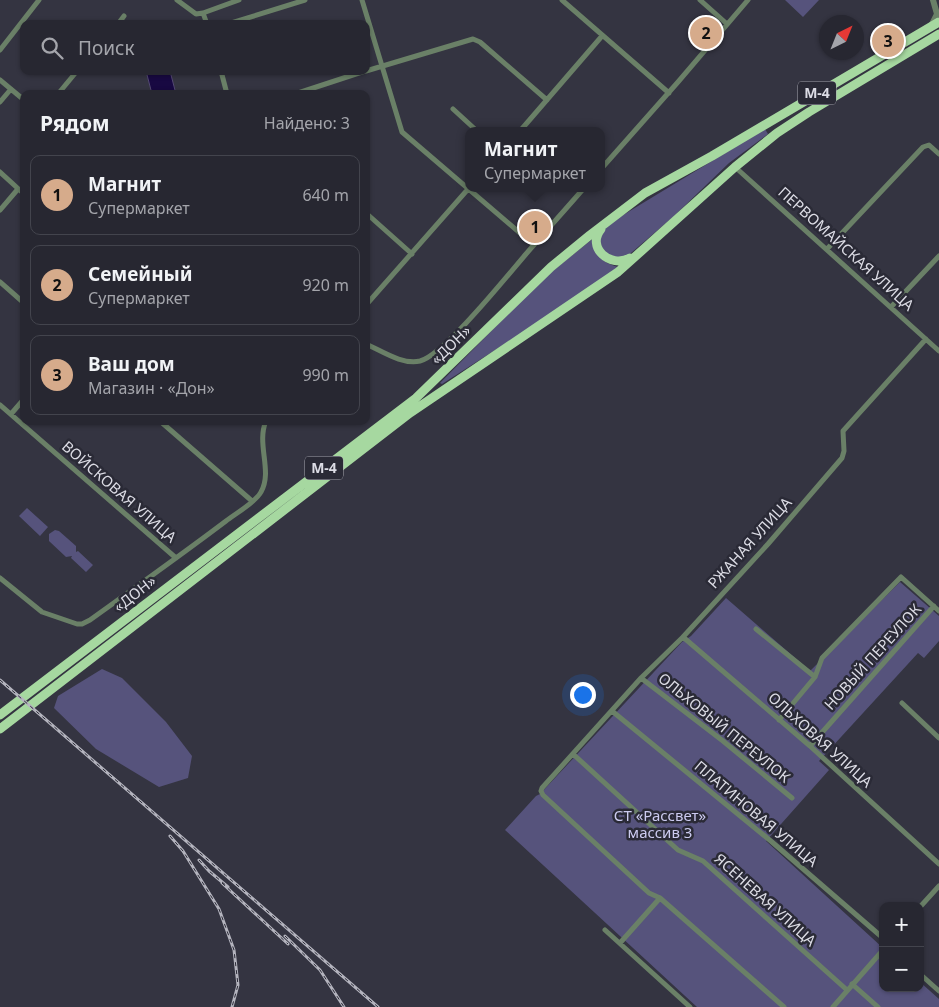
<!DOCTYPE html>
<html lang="ru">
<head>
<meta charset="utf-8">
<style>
  :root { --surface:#272731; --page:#2f2f39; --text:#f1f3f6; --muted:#a4a5ab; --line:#43444d; --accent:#d6ab8b }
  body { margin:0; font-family:"Noto Sans",sans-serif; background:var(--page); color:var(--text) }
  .controls { position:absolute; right:15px; bottom:15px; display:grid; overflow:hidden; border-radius:10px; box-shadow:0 1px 4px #0004 }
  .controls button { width:45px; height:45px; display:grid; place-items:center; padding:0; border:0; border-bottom:1px solid var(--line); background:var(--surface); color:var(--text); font:25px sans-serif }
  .compass { position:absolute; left:819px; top:15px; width:45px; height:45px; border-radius:50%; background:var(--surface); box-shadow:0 1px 4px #0004; rotate:43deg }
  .you { position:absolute; left:582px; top:694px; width:18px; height:18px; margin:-12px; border:4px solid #fff; border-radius:50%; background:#1a73e8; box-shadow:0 0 0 8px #1a73e833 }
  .badge { display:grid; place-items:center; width:32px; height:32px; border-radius:50%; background:var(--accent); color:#111; font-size:16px; font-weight:700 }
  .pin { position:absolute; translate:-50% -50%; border:2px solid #fff; box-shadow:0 1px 5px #0006 }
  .popup { position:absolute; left:465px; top:127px; width:140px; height:65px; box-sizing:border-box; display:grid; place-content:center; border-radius:10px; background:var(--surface); filter:drop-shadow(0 1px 4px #0005); font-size:16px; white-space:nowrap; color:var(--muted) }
  .popup b { font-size:19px; color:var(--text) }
  .popup::after { content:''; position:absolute; left:50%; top:100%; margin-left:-10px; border:10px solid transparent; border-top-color:var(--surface) }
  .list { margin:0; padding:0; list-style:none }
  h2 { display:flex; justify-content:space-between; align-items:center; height:65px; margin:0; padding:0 20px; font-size:21px }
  h2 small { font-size:16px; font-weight:400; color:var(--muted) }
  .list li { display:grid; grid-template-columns:32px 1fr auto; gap:15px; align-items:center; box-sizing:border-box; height:80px; margin:0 10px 10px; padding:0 10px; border:1px solid var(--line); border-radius:10px }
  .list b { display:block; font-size:19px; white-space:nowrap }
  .list p { margin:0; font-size:16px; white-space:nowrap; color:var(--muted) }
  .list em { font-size:16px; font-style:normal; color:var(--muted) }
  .icon { flex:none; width:28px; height:28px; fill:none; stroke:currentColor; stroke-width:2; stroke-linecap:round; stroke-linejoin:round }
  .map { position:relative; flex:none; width:939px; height:1007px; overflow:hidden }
  .search { position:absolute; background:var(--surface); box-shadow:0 1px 4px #0004; left:20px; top:20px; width:350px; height:55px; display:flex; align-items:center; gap:12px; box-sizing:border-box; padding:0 18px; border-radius:10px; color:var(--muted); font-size:19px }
  .panel { position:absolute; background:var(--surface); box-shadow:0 1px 4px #0004; left:20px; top:90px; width:350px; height:335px; border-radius:10px }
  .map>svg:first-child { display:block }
  .green { fill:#56537c }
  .water { fill:#180942; stroke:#534873 }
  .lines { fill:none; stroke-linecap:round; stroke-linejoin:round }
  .minor { stroke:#6a8067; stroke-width:5 }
  .tertiary { stroke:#6a8067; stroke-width:6 }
  .trunk { stroke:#a6d8a0; stroke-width:9 }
  .rail-casing { stroke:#b4b4be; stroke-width:3 }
  .rail { stroke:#2a2a36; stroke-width:1; stroke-dasharray:4; stroke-linecap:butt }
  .labels { text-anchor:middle; stroke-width:5; stroke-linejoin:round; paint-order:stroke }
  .shield { fill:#2a2a36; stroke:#a7a7b0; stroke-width:1 }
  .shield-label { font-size:14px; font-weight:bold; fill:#dcdce5 }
  .street-label { font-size:15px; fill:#dcdce5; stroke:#2a2a36 }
  .park-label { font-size:15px; fill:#cccbf0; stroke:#2a2a36 }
</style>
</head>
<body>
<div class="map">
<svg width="939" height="1007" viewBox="0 0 939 1007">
  <rect width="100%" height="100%" fill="#343441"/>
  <!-- green -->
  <path class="green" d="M 785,0 L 819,0 L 803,17 Z
    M 765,129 L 768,134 L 729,163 L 673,217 L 631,253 C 615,264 594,253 602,233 C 604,230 607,226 610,223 Z
    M 595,237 C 597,256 600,262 618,267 L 572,301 L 442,384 L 440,383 L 545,277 Z
    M 27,508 L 48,527 L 40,536 L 19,516 Z
    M 55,530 L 59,531 L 76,546 L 76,552 L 78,551 L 93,565 L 86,572 L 71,558 L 72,556 L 66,557 L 49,541 L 49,534 Z
    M 900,582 L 939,616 L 939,641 L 924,658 L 918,653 L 819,761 L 829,770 L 766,841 L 883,948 L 883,988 L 920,988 L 920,982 L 939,999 L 939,1007 L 697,1007 L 505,830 L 536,796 L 540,794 L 682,642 L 691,636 L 726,598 L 810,671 Z
    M 102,669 L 122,678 L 166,722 L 192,756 L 188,778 L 159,787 L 96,749 L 54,708 L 58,696 Z"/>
  <!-- water -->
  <path class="water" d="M 146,71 L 170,71 L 176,94 L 152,94 Z"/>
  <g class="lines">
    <!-- minor -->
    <path class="minor" d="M 177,0 L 196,14 L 203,13 L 239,0
      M 362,0 L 402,132 L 534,245
      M 562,0 L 669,93
      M 700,0 L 727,24
      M 203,13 L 207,24
      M 118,24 L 124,16
      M 228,24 L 305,0
      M 0,50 L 39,0
      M 221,71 L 227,94
      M 366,71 L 473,39 L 480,42 L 547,100
      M 0,80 L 24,100
      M 58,94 L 77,71
      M 295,94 L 365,71
      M 0,102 L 11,89
      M 453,109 L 477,131
      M 520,131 L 602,36
      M 735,167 L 939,351
      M 601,169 L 678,82 L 748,0
      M 0,172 L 24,194
      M 0,210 L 18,189
      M 366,213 L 412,254
      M 827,249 L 923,147 L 929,145 L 939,154
      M 0,282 L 24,303
      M 366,305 L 469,188
      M 891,307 L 939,256
      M 366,344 C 382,351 402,365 420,361 C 444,355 507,276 526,254 C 545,232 565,210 584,188
      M 0,405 L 176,558
      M 11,414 L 24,399
      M 160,421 L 252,501
      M 0,578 L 42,612 L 77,624 L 82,624 L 90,620 C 136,587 181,555 226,521 C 235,514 256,502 261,492 C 273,471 256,444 266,421
      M 756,629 L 815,677
      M 683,637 L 810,746 L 939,864
      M 641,678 L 723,741 L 792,798
      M 902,703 L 939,738
      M 612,711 L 772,842 L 883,938
      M 779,720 L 815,677 L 822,658 L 901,577 L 939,611
      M 810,746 L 934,606
      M 573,754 L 678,850 L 703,861 L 847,990
      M 660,898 L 649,893 L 543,795 L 541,791 L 542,788 L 641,678 L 683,637 L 768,544 L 842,458 L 844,451 L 843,431 L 926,339
      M 920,907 L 939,886
      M 605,930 L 690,1007
      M 620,943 L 660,898 L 784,1007
      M 920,974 L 939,991
      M 852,984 L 878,1007
      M 833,1007 L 883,950"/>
    <!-- tertiary -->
    <path class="tertiary" d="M 931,26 L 937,14 L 933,0"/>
    <!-- trunk -->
    <path class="trunk" d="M 601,229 C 586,247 610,269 630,258
      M 0,715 L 416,398 L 551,267 L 590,235 L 645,193 L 712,156 L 939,22
      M 0,729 L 410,413 L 618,272 L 735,167 L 777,133 L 809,112 L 939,34"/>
    <!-- rail casing -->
    <g class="rail-casing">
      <path id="rail" d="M 0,680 L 378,1007
        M 170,836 L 183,851 L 219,909 L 234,950 L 238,985 L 232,1007
        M 199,860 L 209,871 L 228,887
        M 222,883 L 288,944
        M 285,936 L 320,970 L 344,1007"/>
    </g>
    <!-- rail -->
    <use href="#rail" class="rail"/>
  </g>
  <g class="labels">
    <!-- shield labels -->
    <g class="shield">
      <rect x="798" y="81.5" width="38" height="23" rx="4"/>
      <rect x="305" y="456.5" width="38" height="23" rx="4"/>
    </g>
    <g class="shield-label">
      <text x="817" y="98">М-4</text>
      <text x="324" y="473">М-4</text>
    </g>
    <!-- street labels -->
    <g class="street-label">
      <text transform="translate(846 249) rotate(42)" y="5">ПЕРВОМАЙСКАЯ УЛИЦА</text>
      <text transform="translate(451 345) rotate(-44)" y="5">«ДОН»</text>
      <text transform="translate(119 492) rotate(41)" y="5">ВОЙСКОВАЯ УЛИЦА</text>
      <text transform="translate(750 543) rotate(-48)" y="5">РЖАНАЯ УЛИЦА</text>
      <text transform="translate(135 594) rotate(-38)" y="5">«ДОН»</text>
      <text transform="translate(873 657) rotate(-48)" y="5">НОВЫЙ ПЕРЕУЛОК</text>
      <text transform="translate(724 728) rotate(39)" y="5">ОЛЬХОВЫЙ ПЕРЕУЛОК</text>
      <text transform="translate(820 740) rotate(42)" y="5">ОЛЬХОВАЯ УЛИЦА</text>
      <text transform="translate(756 814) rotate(40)" y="5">ПЛАТИНОВАЯ УЛИЦА</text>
      <text transform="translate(765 900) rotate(42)" y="5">ЯСЕНЕВАЯ УЛИЦА</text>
    </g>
    <!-- park labels -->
    <g class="park-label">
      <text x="660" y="821">СТ «Рассвет»<tspan x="660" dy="17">массив 3</tspan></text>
    </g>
  </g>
</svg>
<div class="controls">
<button>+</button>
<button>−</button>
</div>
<svg class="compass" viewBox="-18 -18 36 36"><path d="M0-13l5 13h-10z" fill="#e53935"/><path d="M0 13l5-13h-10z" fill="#a4a5ab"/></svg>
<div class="you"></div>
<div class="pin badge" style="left:535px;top:227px">1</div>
<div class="popup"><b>Магнит</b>Супермаркет</div>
<div class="pin badge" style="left:706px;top:33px">2</div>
<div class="pin badge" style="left:888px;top:41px">3</div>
<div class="search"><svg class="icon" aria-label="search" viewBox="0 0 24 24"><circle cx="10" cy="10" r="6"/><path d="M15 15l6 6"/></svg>Поиск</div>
<section class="panel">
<h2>Рядом<small>Найдено: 3</small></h2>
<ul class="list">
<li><span class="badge">1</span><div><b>Магнит</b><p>Супермаркет</p></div><em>640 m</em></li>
<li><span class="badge">2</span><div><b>Семейный</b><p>Супермаркет</p></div><em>920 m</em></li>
<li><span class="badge">3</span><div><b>Ваш дом</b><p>Магазин · «Дон»</p></div><em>990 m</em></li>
</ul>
</section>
</div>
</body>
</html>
